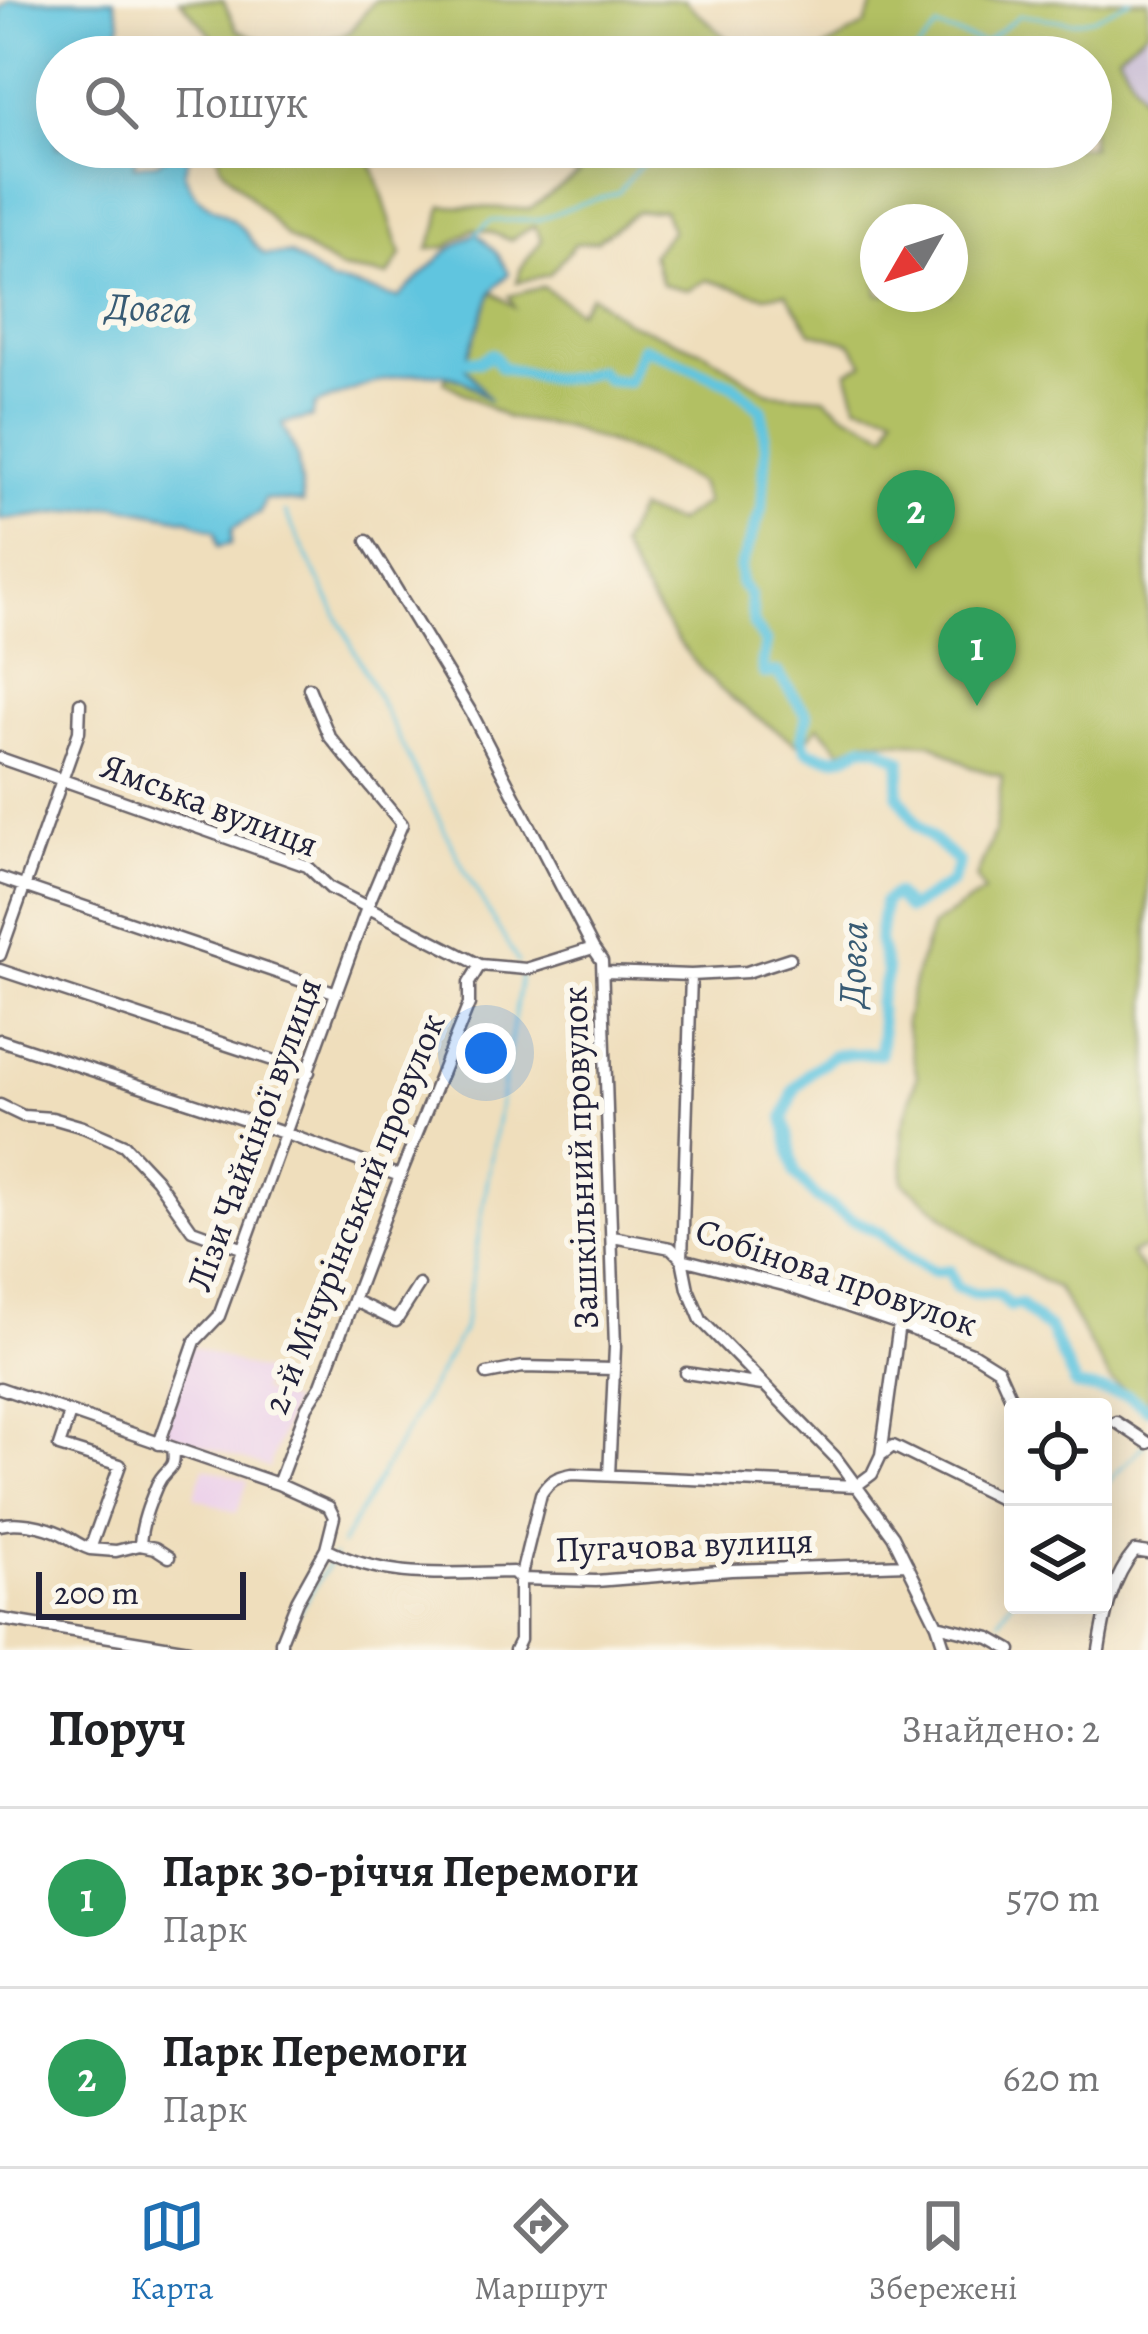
<!DOCTYPE html>
<html lang="uk">
<head>
<meta charset="utf-8">
<style>
  :root { --surface:#fff; --page:#f2f2f2; --text:#202124; --muted:#757577; --line:#e0e0e0; --accent:#1f6fb2 }
  body { margin:0; font-family:Alegreya,serif; background:var(--page); color:var(--text) }
  .controls { position:absolute; right:36px; bottom:36px; display:grid; overflow:hidden; border-radius:12px; box-shadow:0 6px 30px #0003 }
  .controls button { width:108px; height:108px; display:grid; place-items:center; padding:0; border:0; border-bottom:3px solid var(--line); background:var(--surface); color:var(--text); font:60px sans-serif }
  .compass { position:absolute; left:860px; top:204px; width:108px; height:108px; border-radius:50%; background:var(--surface); box-shadow:0 6px 30px #0003; rotate:231deg }
  .scale { position:absolute; left:36px; bottom:30px; width:210px; box-sizing:border-box; padding-left:12px; border:6px solid #22223b; border-top:0; font-size:33px; line-height:42px; white-space:nowrap; color:#22223b; -webkit-text-stroke:9px #fbf7ec; paint-order:stroke }
  .you { position:absolute; left:486px; top:1053px; width:42px; height:42px; margin:-30px; border:9px solid #fff; border-radius:50%; background:#1a73e8; box-shadow:0 0 0 18px #1a73e833 }
  .badge { display:grid; place-items:center; width:78px; height:78px; border-radius:50%; background:var(--accent); color:#fff; font-size:39px; font-weight:700 }
  .pin { position:absolute; translate:-50% -99px; filter:drop-shadow(0 3px 6px #0008) }
  .pin::after { content:''; position:absolute; top:63px; width:42px; height:36px; background:inherit; clip-path:polygon(0 0,100% 0,50% 100%) }
  .list { margin:0; padding:0; list-style:none }
  h2 { display:flex; justify-content:space-between; align-items:center; height:156px; margin:0; padding:0 48px; font-size:51px }
  h2 small { font-size:39px; font-weight:400; color:var(--muted) }
  .list li { display:grid; grid-template-columns:78px 1fr auto; gap:36px; align-items:center; box-sizing:border-box; height:180px; padding:0 48px; border-top:3px solid var(--line) }
  .list b { display:block; font-size:45px; white-space:nowrap }
  .list p { margin:0; font-size:39px; white-space:nowrap; color:var(--muted) }
  .list em { font-size:39px; font-style:normal; color:var(--muted) }
  .icon { flex:none; width:66px; height:66px; fill:none; stroke:currentColor; stroke-width:2; stroke-linecap:round; stroke-linejoin:round }
  .map { position:relative; flex:none; width:1148px; height:1650px; overflow:hidden }
  .search { position:absolute; background:var(--surface); box-shadow:0 6px 30px #0003; left:36px; right:36px; top:36px; height:132px; display:flex; align-items:center; gap:30px; box-sizing:border-box; padding:0 42px; border-radius:66px; color:var(--muted); font-size:45px }
  .sheet { height:516px; background:var(--surface) }
  nav { display:flex; justify-content:space-around; align-items:center; box-sizing:border-box; height:168px; border-top:3px solid var(--line); background:var(--surface); font-size:33px; color:var(--muted) }
  nav a { display:grid; justify-items:center; gap:6px }
  nav .on { color:var(--accent) }
  .map>svg:first-child { display:block }
  .built { fill:#ecd1ea }
  .industrial { fill:#cbbfd5 }
  .green { fill:#b2c063; stroke:#6a714f; stroke-width:3; fill-rule:evenodd }
  .water { fill:#61c5df; stroke:#42748d; stroke-width:3 }
  .lines { fill:none; stroke-linecap:round; stroke-linejoin:round }
  .stream { stroke:#61c5df; stroke-width:3 }
  .river { stroke:#61c5df; stroke-width:12 }
  .minor-casing { stroke:#6a6468; stroke-width:15 }
  .minor { stroke:#fff; stroke-width:10 }
  .labels { text-anchor:middle; stroke-width:12; stroke-linejoin:round; paint-order:stroke }
  .street-label { font-size:36px; fill:#22223b; stroke:#fbf7ec }
  .water-label { font-size:39px; font-style:italic; fill:#385b74; stroke:#fbf7ec }
</style>
</head>
<body>
<div class="map">
<svg width="1148" height="1650" viewBox="0 0 1148 1650">
  <rect width="100%" height="100%" fill="#fbf7ec"/>
  <filter id="ink" filterUnits="userSpaceOnUse"><feTurbulence type="fractalNoise" baseFrequency=".00833" numOctaves="2"/><feDisplacementMap in="SourceGraphic" scale="24" xChannelSelector="R" yChannelSelector="G"/><feConvolveMatrix kernelMatrix="1 2 1 2 8 2 1 2 1" color-interpolation-filters="sRGB"/></filter>
  <filter id="wash" filterUnits="userSpaceOnUse"><feTurbulence type="fractalNoise" baseFrequency=".004" numOctaves="4" result="noise"/><feDisplacementMap in="SourceGraphic" scale="48" xChannelSelector="R" yChannelSelector="G"/><feGaussianBlur stdDeviation="2.7" result="paint"/><feColorMatrix in="noise" values="0 0 0 0 0 0 0 0 0 0 0 0 0 0 0 0 0 1.4 0 .05"/><feComposite in="paint" operator="in"/></filter>
  <g filter="url(#wash)">
    <rect width="100%" height="100%" fill="#efdebc"/>
    <!-- built -->
    <path class="built" d="M 187,1345 L 266,1373 L 261,1391 L 292,1402 L 269,1468 L 156,1429 Z
      M 204,1467 L 248,1481 L 237,1513 L 194,1497 Z"/>
    <!-- industrial -->
    <path class="industrial" d="M 1148,29 L 1148,106 L 1117,54 Z"/>
    <!-- green -->
    <path class="green" d="M 180,0 L 223,0 L 237,30 L 294,54 L 349,32 L 375,0 L 684,0 L 746,56 L 751,57 L 221,57 L 221,46 Z
      M 875,0 L 1148,0 L 1148,29 L 1118,54 L 1148,106 L 1148,177 L 1142,182 L 1148,192 L 1148,1247 L 1130,1253 L 1148,1277 L 1148,1404 L 1111,1381 L 1058,1289 L 977,1243 L 903,1182 L 902,1129 L 917,1076 L 905,1022 L 916,973 L 932,926 L 984,892 L 976,878 L 995,831 L 1002,776 L 971,767 L 931,743 L 865,740 L 841,751 L 819,726 L 800,746 C 770,725 735,705 710,679 C 673,640 644,593 620,546 L 638,510 L 676,522 L 706,503 L 699,483 L 645,456 L 565,427 L 507,418 L 444,382 L 446,376 L 462,379 L 485,397 L 464,366 L 492,291 L 514,307 L 509,296 L 543,287 L 578,311 L 591,295 L 627,322 L 705,352 L 769,393 L 824,397 L 842,411 L 887,433 L 895,413 L 857,404 L 847,371 L 864,364 L 851,343 L 811,332 L 786,293 L 764,296 L 707,280 L 688,290 L 662,284 L 652,254 L 672,230 L 664,210 L 636,212 L 597,241 L 575,244 L 549,275 L 517,282 L 521,268 L 542,240 L 534,226 L 510,240 L 490,232 L 473,229 L 447,247 L 428,249 L 438,226 L 442,206 L 529,209 L 579,174 L 559,165 L 515,164 L 506,147 L 1091,147 L 1091,57 L 810,57 L 865,25 ZM 878,222 L 950,222 L 950,294 L 878,294 Z
      M 216,147 L 363,147 L 375,172 L 401,255 L 388,276 L 340,269 L 287,237 L 221,166 Z"/>
    <!-- water -->
    <path class="water" d="M 9,0 L 114,0 L 121,23 L 107,57 L 57,57 L 57,147 L 135,147 L 138,149 L 134,166 L 159,162 L 180,147 L 191,151 L 184,173 C 201,213 213,201 239,226 C 249,234 252,245 265,255 L 290,254 L 332,283 C 348,281 379,295 398,298 L 445,253 L 476,233 L 497,253 L 509,273 L 492,291 L 464,365 L 490,401 C 481,394 470,382 458,378 C 412,363 358,388 315,405 L 312,417 L 282,424 L 297,455 L 303,503 L 265,499 L 260,513 L 232,529 L 231,544 L 218,547 L 215,532 L 189,520 L 115,506 L 0,520 L 0,9 Z"/>
    <g class="lines">
      <!-- stream -->
      <path class="stream" d="M 912,57 L 937,28 L 984,43 L 1020,15 L 1072,22 L 1094,18 L 1130,0
        M 476,233 L 491,221 L 538,220 L 579,204 L 618,193 L 639,167 L 664,147
        M 285,512 L 468,877 L 518,962
        M 1103,1487 L 1144,1445
        M 341,1545 L 463,1330 L 521,976
        M 297,1614 L 334,1556
        M 999,1620 L 1013,1599"/>
      <!-- river -->
      <path class="river" d="M 452,360 L 480,361 L 492,354 L 501,367 C 540,376 559,386 598,370 L 606,379 L 628,382 L 643,347 L 732,384 L 762,410 L 766,449 L 762,508 L 740,569 L 741,583 L 750,595 L 754,625 L 766,643 L 762,664 L 764,673 L 777,672 L 807,715 L 802,738 L 806,750 C 830,760 842,761 863,745 L 880,748 L 901,760 L 898,794 L 918,826 L 959,863 L 951,883 L 908,909 L 895,894 L 884,902 L 879,940 L 887,972 L 879,1003 L 882,1035 L 880,1053 L 834,1055 L 810,1072 L 794,1090 L 784,1118 L 795,1173 L 816,1197 L 849,1218 L 879,1232 L 907,1257 L 933,1272 L 949,1270 L 956,1287 L 974,1294 L 999,1295 L 1010,1306 L 1020,1304 L 1041,1324 L 1049,1328 L 1076,1386 L 1127,1395 L 1148,1409"/>
    </g>
  </g>
  <g filter="url(#ink)">
    <g class="lines">
      <!-- minor casing -->
      <g class="minor-casing">
        <path id="minor" d="M 367,541 L 472,714 L 593,948 L 602,961 L 615,1347 L 609,1475
          M 0,758 L 307,866 L 330,888 L 480,965 L 526,969 L 593,948
          M 0,878 L 337,993
          M 0,955 L 79,732 L 80,703
          M 0,970 L 309,1072
          M 604,972 L 691,975 L 747,972 L 790,958
          M 691,975 L 682,1259 L 688,1289 L 701,1320 L 835,1457 L 893,1536 L 937,1625 L 945,1650
          M 0,1040 L 287,1134 L 400,1176
          M 0,1105 L 23,1116 L 52,1118 L 83,1127 L 124,1145 L 156,1179 L 192,1230 L 244,1249
          M 613,1237 L 671,1248 L 682,1259 L 784,1285 L 899,1324 L 974,1354 L 998,1369 L 1015,1407
          M 353,1300 L 396,1321 L 419,1285
          M 686,1373 L 762,1385
          M 487,1374 L 523,1367 L 614,1369
          M 0,1388 L 278,1484 L 329,1507 L 334,1517 L 326,1549 L 297,1601 L 281,1641 L 281,1650
          M 1116,1422 L 1148,1443
          M 159,1444 L 195,1341 L 219,1316 L 368,905 L 402,824 L 329,736 L 309,688
          M 881,1455 L 893,1446 L 1013,1505
          M 278,1484 L 307,1407 L 321,1385 L 400,1176 L 469,1004 L 469,983 L 480,965
          M 0,1525 C 17,1520 45,1526 62,1534 C 72,1539 78,1545 90,1549 L 120,1465 L 59,1446 L 70,1413
          M 140,1545 L 155,1548 L 169,1557
          M 90,1549 L 116,1551 L 140,1545 C 141,1524 149,1504 157,1485 C 165,1467 177,1471 173,1449
          M 326,1549 C 388,1581 446,1573 513,1572 L 520,1579 L 596,1581 L 731,1570 L 907,1564
          M 0,1619 L 189,1650
          M 937,1625 L 990,1638 L 1011,1650
          M 515,1650 L 520,1640 L 520,1579 L 541,1494 C 549,1481 556,1477 572,1474 L 856,1486 L 872,1474 L 881,1455 L 899,1324
          M 1099,1650 C 1104,1616 1112,1578 1135,1551 L 1148,1553"/>
      </g>
      <!-- minor -->
      <use href="#minor" class="minor"/>
    </g>
  </g>
  <g class="labels">
    <!-- street labels -->
    <g class="street-label">
      <text transform="translate(210 804) rotate(21)" y="13">Ямська вулиця</text>
      <text transform="translate(253 1134) rotate(-70)" y="13">Лізи Чайкіної вулиця</text>
      <text transform="translate(579 1158) rotate(-92)" y="13">Зашкільний провулок</text>
      <text transform="translate(353 1213) rotate(-68)" y="13">2-й Мічурінський провулок</text>
      <text transform="translate(837 1276) rotate(19)" y="13">Собінова провулок</text>
      <text transform="translate(684 1544) rotate(-2)" y="13">Пугачова вулиця</text>
    </g>
    <!-- water labels -->
    <g class="water-label">
      <text transform="translate(149 307) rotate(3)" y="14">Довга</text>
      <text transform="translate(852 964) rotate(-88)" y="14">Довга</text>
    </g>
  </g>
</svg>
<div class="controls">
<button><svg class="icon" aria-label="locate" viewBox="0 0 24 24"><circle cx="12" cy="12" r="6"/><path d="M12 2v4M12 18v4M2 12h4M18 12h4"/></svg></button>
<button><svg class="icon" aria-label="layers" viewBox="0 0 24 24"><path d="M12 4l9 5-9 5-9-5zM3 14l9 5 9-5"/></svg></button>
</div>
<svg class="compass" viewBox="-18 -18 36 36"><path d="M0-13l5 13h-10z" fill="#e53935"/><path d="M0 13l5-13h-10z" fill="#757577"/></svg>
<div class="scale">200 m</div>
<div class="you"></div>
<div class="pin badge" style="left:977px;top:706px;background:#2e9e5b">1</div>
<div class="pin badge" style="left:916px;top:569px;background:#2e9e5b">2</div>
<div class="search"><svg class="icon" aria-label="search" viewBox="0 0 24 24"><circle cx="10" cy="10" r="6"/><path d="M15 15l6 6"/></svg>Пошук</div>
</div>
<section class="sheet">
<h2>Поруч<small>Знайдено: 2</small></h2>
<ul class="list">
<li><span class="badge" style="background:#2e9e5b">1</span><div><b>Парк 30-річчя Перемоги</b><p>Парк</p></div><em>570 m</em></li>
<li><span class="badge" style="background:#2e9e5b">2</span><div><b>Парк Перемоги</b><p>Парк</p></div><em>620 m</em></li>
</ul>
</section>
<nav>
<a class="on"><svg class="icon" aria-label="map" viewBox="0 0 24 24"><path d="M3 6l6-2 6 2 6-2v14l-6 2-6-2-6 2zM9 4v14M15 6v14"/></svg>Карта</a>
<a><svg class="icon" aria-label="directions" viewBox="0 0 24 24"><path d="M12 3l9 9-9 9-9-9zM9 14v-3h6M13 9l2 2-2 2"/></svg>Маршрут</a>
<a><svg class="icon" aria-label="saved" viewBox="0 0 24 24"><path d="M7 4h10v16l-5-4-5 4z"/></svg>Збережені</a>
</nav>
</body>
</html>
